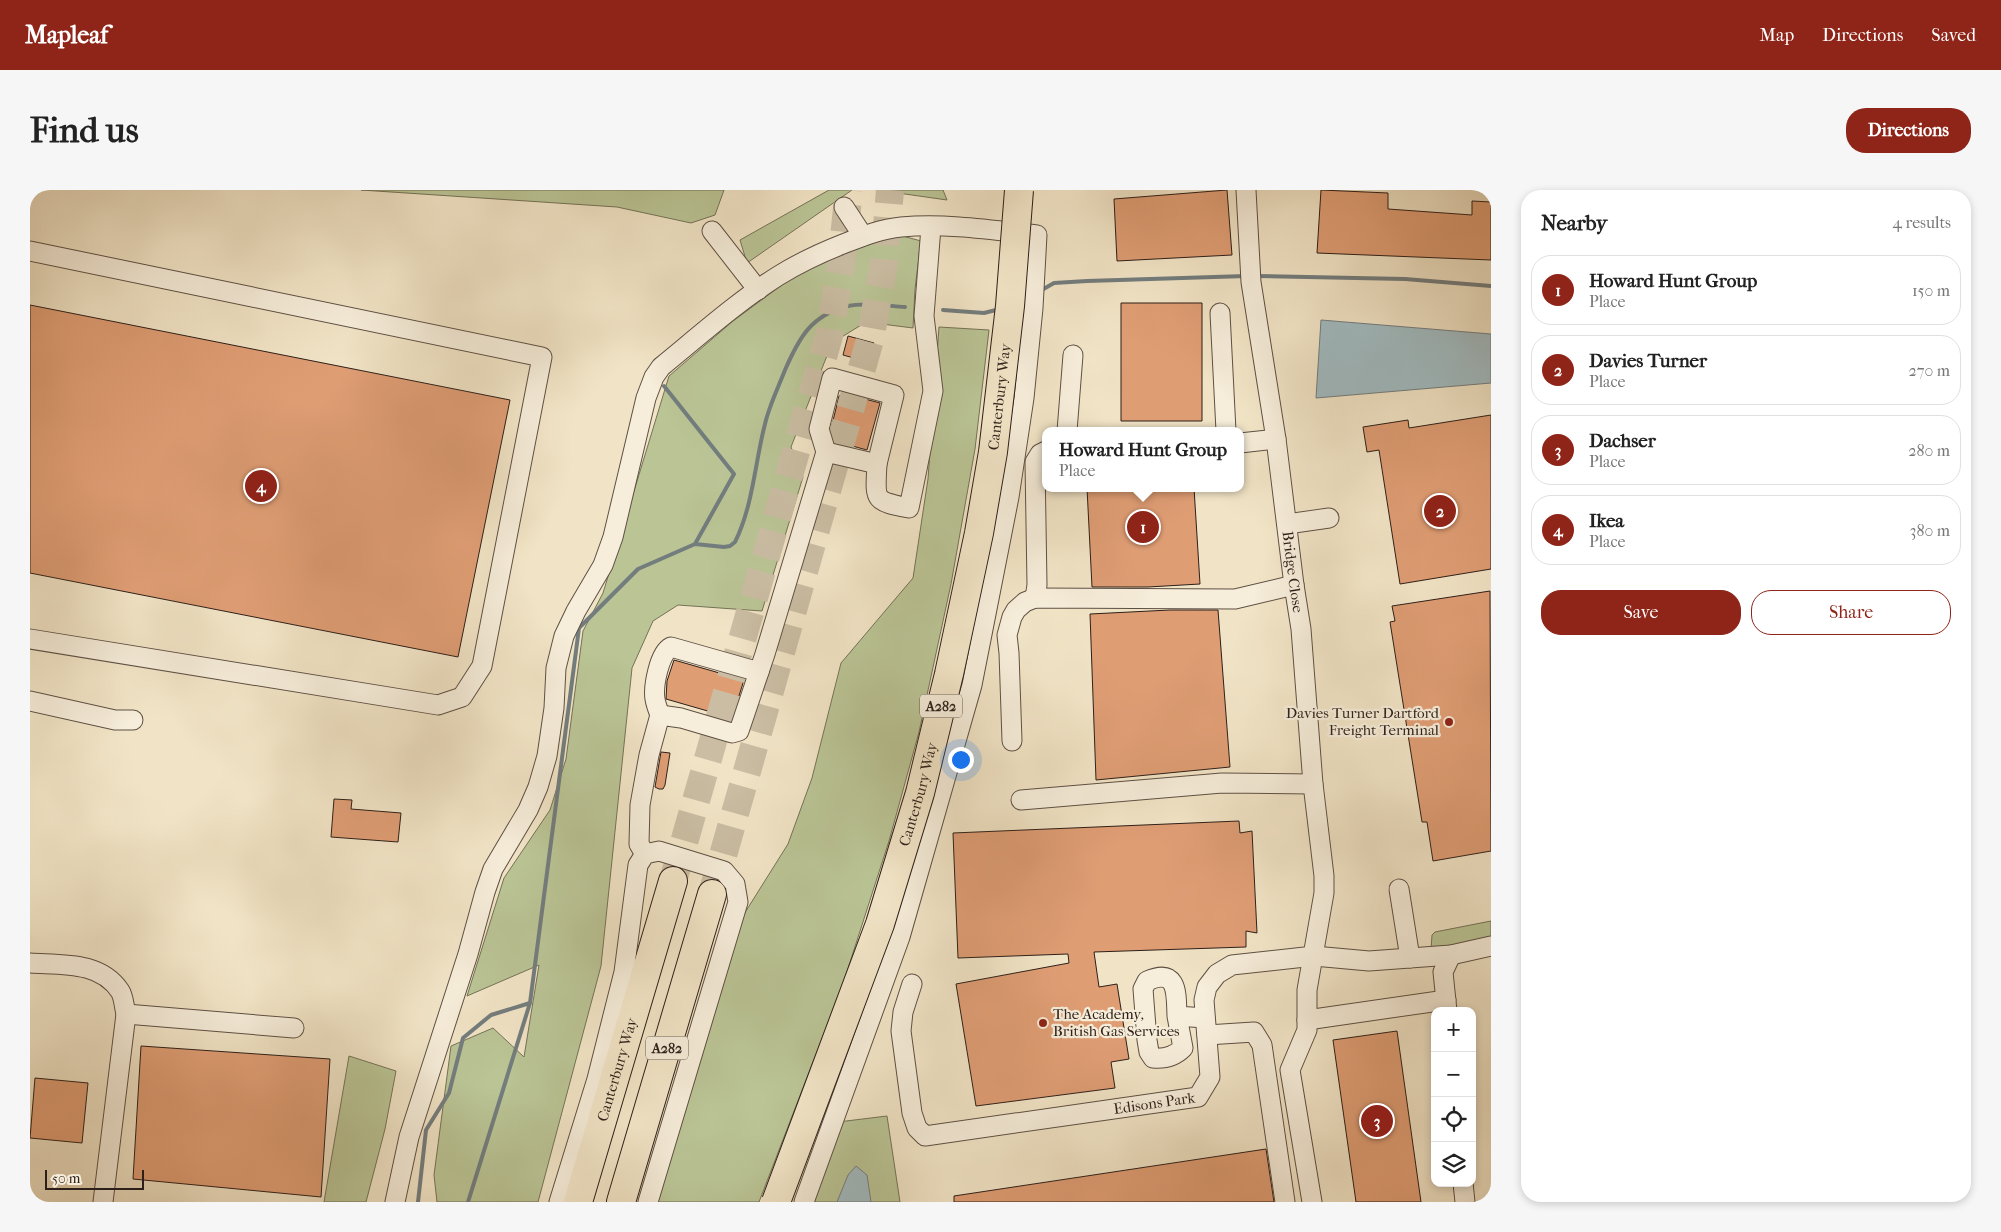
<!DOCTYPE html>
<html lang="en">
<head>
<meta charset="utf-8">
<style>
  :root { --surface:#fff; --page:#f6f6f6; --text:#222; --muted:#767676; --line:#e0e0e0; --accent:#8f2418 }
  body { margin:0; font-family:"IM FELL French Canon",serif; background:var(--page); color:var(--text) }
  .controls { position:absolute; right:15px; bottom:15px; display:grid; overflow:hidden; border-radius:10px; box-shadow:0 2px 8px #0003 }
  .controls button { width:45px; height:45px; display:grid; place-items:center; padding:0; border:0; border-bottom:1px solid var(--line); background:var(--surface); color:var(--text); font:25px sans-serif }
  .scale { position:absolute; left:15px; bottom:12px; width:99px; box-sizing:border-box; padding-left:5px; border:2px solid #2d1f19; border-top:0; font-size:14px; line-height:18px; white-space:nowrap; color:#2d1f19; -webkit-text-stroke:4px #f6edda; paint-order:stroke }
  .you { position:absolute; left:930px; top:569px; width:18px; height:18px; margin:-12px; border:4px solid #fff; border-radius:50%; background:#1a73e8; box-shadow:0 0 0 8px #1a73e833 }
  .badge { display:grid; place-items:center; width:32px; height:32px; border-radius:50%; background:var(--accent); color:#fff; font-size:16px; font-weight:700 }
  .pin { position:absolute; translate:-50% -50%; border:2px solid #fff; box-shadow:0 1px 5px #0006 }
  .popup { position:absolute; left:1012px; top:237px; width:202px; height:65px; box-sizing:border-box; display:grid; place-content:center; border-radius:10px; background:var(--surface); filter:drop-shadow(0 1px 4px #0005); font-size:16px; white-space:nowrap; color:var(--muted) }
  .popup b { font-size:19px; color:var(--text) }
  .popup::after { content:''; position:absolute; left:50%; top:100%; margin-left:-10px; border:10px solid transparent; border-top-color:var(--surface) }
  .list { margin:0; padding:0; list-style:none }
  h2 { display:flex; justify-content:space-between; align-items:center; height:65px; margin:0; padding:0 20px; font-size:21px }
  h2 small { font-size:16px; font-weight:400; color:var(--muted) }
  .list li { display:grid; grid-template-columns:32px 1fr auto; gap:15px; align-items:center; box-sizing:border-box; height:70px; margin:0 10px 10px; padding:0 10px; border:1px solid var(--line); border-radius:20px }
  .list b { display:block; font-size:19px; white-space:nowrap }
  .list p { margin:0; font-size:16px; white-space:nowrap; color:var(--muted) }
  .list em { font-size:16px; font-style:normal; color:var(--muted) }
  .actions { display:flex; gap:10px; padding:15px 20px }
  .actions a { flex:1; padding:11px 0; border:1px solid var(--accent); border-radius:20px; text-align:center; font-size:18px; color:var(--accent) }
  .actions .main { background:var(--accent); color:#fff }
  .icon { flex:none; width:28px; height:28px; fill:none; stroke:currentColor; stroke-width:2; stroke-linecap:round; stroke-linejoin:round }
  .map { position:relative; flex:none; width:1461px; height:1012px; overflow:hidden; border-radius:20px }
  header { display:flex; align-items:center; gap:30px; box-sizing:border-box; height:70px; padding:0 25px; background:var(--accent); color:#fff }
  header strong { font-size:24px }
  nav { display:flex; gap:28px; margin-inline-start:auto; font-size:18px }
  .intro { display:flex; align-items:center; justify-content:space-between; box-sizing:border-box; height:120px; padding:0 30px }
  h1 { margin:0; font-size:35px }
  .button { padding:12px 22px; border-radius:20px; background:var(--accent); color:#fff; font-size:18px; font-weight:700 }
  main { display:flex; gap:30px; padding:0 30px }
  aside { flex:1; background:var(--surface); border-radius:20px; box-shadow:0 2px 8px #0003 }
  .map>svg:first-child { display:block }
  .green { fill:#bac495; stroke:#747257 }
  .water { fill:#a1bbc1; stroke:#737d7e }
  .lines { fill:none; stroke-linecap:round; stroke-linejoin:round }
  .stream { stroke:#737d7e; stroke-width:4 }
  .building { fill:#df9d74; stroke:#2d1f19 }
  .highway-tunnel { stroke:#cabda3; stroke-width:28; stroke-dasharray:28 14; stroke-linecap:butt }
  .minor-casing { stroke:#5e5044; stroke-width:21 }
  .highway-casing { stroke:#2d1f19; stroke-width:30 }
  .minor { stroke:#f6edda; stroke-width:19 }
  .highway { stroke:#f1e4c6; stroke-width:28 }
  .highway-bridge-casing { stroke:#2d1f19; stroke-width:30; stroke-linecap:butt }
  .highway-bridge { stroke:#f1e4c6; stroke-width:28 }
  .poi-dot { fill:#8f2418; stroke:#f6edda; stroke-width:2 }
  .labels { text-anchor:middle; stroke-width:4.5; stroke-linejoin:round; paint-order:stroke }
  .shield { fill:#f6edda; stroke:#695d53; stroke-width:1 }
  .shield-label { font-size:14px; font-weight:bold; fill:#2d1f19 }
  .street-label { font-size:15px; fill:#2d1f19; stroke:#f6edda }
  .poi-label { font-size:15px; fill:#2d1f19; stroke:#f6edda; text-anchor:end }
</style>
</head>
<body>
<header>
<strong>Mapleaf</strong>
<nav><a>Map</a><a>Directions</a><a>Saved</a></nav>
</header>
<div class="intro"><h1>Find us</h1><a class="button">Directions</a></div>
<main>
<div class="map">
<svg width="1461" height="1012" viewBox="0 0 1461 1012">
  <rect width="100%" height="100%" fill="#f1e4c6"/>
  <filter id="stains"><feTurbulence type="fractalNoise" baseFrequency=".004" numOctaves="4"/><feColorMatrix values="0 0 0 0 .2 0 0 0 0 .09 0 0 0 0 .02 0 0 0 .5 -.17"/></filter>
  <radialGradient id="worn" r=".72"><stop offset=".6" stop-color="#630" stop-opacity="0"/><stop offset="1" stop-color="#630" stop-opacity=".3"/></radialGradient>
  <!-- green -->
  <path class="green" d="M 331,0 L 694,0 L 685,25 L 661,33 L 587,17 Z
    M 799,0 L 822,0 L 717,73 L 710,50 Z
    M 847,0 L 913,0 L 917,10 Z
    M 869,45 L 891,51 L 885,99 L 883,138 L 836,132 L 802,153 L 761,257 L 773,287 L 732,421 L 648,415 L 623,431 L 602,478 L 571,776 L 508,1012 L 407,1012 L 404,985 L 421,856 L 463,838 L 494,867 L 509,775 L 437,806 L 474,688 L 520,620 L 536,569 L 553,441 L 573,403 L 639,186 L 703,131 L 760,89 L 819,56 Z
    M 909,137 L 959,140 L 945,259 L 921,394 L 889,542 L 859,651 L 813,794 L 729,1012 L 618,1012 L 699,748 L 758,654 L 782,588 L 811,473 L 883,388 L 898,289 Z
    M 1461,731 L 1461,747 L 1401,760 L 1402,745 L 1405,742 Z
    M 319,866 L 366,881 L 355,939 L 336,1012 L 294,1012 Z
    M 857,926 L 870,1012 L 781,1012 L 808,932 Z"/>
  <!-- water -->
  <path class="water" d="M 1291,130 L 1461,144 L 1461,193 L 1286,208 Z
    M 826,976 L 837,985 L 841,1012 L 807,1012 L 818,985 Z"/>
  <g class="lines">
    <!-- stream -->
    <path class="stream" d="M 1226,86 L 1375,89 L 1461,96
      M 1010,101 L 1024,93 L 1057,91 L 1216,86
      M 913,120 L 954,123 L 970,119
      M 634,196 L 704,284 L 665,354
      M 388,1012 L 396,940 L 419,903 L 433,848 L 461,825 L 500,813
      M 438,1012 L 500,813 L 549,438 L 608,379 L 665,354 L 694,357 L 700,356 L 705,352 C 723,316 725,272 735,234 C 739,216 748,198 755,180 C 769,148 781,125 818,116 C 836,112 858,116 875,117"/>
  </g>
  <!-- building -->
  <path class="building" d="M 1197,0 L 1202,65 L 1087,71 L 1084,9 Z
    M 1291,0 L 1358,3 L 1358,19 L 1442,25 L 1442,11 L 1461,12 L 1461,70 L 1287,63 Z
    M 1091,113 L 1172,113 L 1172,231 L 1091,231 Z
    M 0,115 L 480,210 L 428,467 L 0,383 Z
    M 818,146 L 844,153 L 838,172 L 813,165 Z
    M 816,204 L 850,213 L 837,260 L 804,251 L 801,239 L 809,206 Z
    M 1461,225 L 1461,379 L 1370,394 L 1349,260 L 1337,262 L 1333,237 L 1378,230 L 1379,238 Z
    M 1057,298 L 1164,298 L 1170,394 L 1118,397 L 1062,397 Z
    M 1460,401 L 1461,661 L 1403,671 L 1397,632 L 1392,632 L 1360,432 L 1365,431 L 1362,416 Z
    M 1140,420 L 1188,420 L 1200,577 L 1066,590 L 1060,424 Z
    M 644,470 L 714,490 L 702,528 L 636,509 L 637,491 Z
    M 631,562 L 640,563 L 635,595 L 633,599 L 629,599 L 625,597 Z
    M 304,609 L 322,610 L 321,619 L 371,623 L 368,652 L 301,647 Z
    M 1209,631 L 1210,643 L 1222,641 L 1227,743 L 1216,741 L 1216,757 L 1064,762 L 1069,797 L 1087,794 L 1099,869 L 1081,872 L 1085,898 L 946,916 L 926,794 L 1039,773 L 1038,764 L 928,768 L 923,643 Z
    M 1367,841 L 1391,1012 L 1326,1012 L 1303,850 Z
    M 111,856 L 300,869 L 291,1007 L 103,989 Z
    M 5,888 L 58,893 L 52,953 L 0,948 Z
    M 1236,959 L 1244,1012 L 924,1012 L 924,1006 Z"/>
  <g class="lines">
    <!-- highway-tunnel -->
    <path class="highway-tunnel" d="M 643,691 L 799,146 L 811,75 L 819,0
      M 682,704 L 840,150 L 854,73 L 860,0"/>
    <!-- minor casing -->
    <g class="minor-casing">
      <g id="minor">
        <path id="s1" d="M 1216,0 L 1221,92 L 1246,249 L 1264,395 L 1271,439 L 1283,594 L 1294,686 L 1294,703 L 1277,800 L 1277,840 L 1260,880 L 1282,1012"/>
        <path d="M 814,17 L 833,46"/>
        <path d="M 682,41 L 728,100"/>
        <path d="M 0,61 L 512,167 L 452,476 L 432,507 L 408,515 L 0,449"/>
        <path d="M 1190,123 L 1196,241"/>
        <path d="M 1037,241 L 1043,165"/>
        <path d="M 1210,253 L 1246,249"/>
        <path d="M 796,262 L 789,239 L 802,188 L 864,205 L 847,274"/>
        <path d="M 1257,334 L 1299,328"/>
        <path d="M 1005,408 L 1007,395 L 1005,272 L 1010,264 L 1016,261"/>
        <path d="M 0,511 L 85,530 L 103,530"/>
        <path d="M 630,525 C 628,520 626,515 625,509 C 623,497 629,463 641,457 L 729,482"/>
        <path d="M 982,551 L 979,463 L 977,445 L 982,427 L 986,420 L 995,412 L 1005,408 L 1205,409 L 1264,395"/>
        <path d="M 991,610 L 1192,593 L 1283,594"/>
        <path d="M 615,664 L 609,654 L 610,615 L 619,565 L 630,525 L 651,528 L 702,543 L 709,541 L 735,464 L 796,262 L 847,274 C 845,311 843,311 879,318 L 903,201 L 894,126 L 901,37"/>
        <path d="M 1369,699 L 1380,768"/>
        <path d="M 0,773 C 32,775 70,771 90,801 C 94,807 94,817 96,824 L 73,1012"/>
        <path id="s2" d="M 882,794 L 873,822 L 871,841 L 882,923 L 887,938 L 895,946 L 1168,907 L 1180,887 L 1174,810 L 1177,797 L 1187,784 L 1202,775 L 1284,766 L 1339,771 L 1421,765 L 1461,756"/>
        <path d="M 1417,821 L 1413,782 L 1421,765"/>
        <path d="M 96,824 L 264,838"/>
        <path d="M 1147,826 C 1146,805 1149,777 1117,791 L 1113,799 L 1117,850 L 1119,862 L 1123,868 C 1134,869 1145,866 1153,858 L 1147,826 L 1175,828"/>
        <path d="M 1277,830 L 1416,810"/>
        <path d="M 1177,845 L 1224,842 L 1232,855 L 1255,1012"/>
        <path d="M 1433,993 L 1435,1012"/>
        <path d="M 365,1012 L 379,947 L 438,764 L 455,702 L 463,679 L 498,620 L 508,597 L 517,566 L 524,518 L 526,478 L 534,446 L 546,421 L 573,375 L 583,347 L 616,208 L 624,187 L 631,177 C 669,146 707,112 748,86 C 769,73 790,63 813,54 C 831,47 850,39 871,37 C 916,33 962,40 1007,45 L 1003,118 L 994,208 L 979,307 L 942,495 L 870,747 L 774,1012"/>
        <path d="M 529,1012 L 567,889 L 594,782 L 608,675 L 615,664 L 629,661 L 694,681 L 705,694 L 708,712 L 618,1012"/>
      </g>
    </g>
    <!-- highway casing -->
    <g class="highway-casing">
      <g id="highway">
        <path id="s3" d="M 548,1012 L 643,691"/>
        <path d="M 591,1012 L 682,704"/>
      </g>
    </g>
    <!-- minor -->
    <use href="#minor" class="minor"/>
    <!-- highway -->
    <use href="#highway" class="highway"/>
    <!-- highway-bridge casing -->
    <g class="highway-bridge-casing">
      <g id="highway-bridge">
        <path id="s4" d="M 746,1012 L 850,734 L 890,603 L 919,484 L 949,343 L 963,262 L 980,116 L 989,0"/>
      </g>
    </g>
    <!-- highway-bridge -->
    <use href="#highway-bridge" class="highway-bridge"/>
  </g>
  <!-- markers -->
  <g class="poi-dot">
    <circle cx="1419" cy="532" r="5"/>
    <circle cx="1013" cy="833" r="5"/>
  </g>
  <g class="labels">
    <!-- shield labels -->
    <g class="shield">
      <rect x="890" y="504.5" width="42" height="23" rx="4"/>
      <rect x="616" y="846.5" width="42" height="23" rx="4"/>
    </g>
    <g class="shield-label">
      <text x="911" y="521">A282</text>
      <text x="637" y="863">A282</text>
    </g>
    <!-- street labels -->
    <g class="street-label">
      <text dy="5" stroke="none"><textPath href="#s4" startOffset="838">Canterbury Way</textPath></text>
      <text dy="5" stroke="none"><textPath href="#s1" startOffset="385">Bridge Close</textPath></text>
      <text dy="5" stroke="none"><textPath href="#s4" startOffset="432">Canterbury Way</textPath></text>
      <text dy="5" stroke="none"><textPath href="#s3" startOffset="138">Canterbury Way</textPath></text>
      <text dy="5" stroke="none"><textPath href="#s2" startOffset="390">Edisons Park</textPath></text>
    </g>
    <!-- poi labels -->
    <g class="poi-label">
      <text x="1409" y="528">Davies Turner Dartford<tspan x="1409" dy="17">Freight Terminal</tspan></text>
      <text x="1023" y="829" text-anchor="start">The Academy,<tspan x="1023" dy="17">British Gas Services</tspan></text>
    </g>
  </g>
  <rect width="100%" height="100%" filter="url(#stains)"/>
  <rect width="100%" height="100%" fill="url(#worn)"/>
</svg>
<div class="controls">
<button>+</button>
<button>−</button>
<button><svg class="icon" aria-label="locate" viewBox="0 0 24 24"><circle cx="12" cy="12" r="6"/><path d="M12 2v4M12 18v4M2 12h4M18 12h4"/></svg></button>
<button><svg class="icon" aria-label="layers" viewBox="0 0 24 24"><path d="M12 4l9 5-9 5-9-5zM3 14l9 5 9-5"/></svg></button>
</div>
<div class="scale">50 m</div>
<div class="you"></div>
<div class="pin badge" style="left:1113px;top:337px">1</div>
<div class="popup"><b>Howard Hunt Group</b>Place</div>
<div class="pin badge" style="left:1410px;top:321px">2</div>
<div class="pin badge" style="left:1347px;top:931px">3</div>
<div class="pin badge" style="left:231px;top:296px">4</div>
</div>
<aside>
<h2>Nearby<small>4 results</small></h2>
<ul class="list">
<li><span class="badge">1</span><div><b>Howard Hunt Group</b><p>Place</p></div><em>150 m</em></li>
<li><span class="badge">2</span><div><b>Davies Turner</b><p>Place</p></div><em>270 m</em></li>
<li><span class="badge">3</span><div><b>Dachser</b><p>Place</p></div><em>280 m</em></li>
<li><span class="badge">4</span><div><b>Ikea</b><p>Place</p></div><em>380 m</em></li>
</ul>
<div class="actions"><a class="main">Save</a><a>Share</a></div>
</aside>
</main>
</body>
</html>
